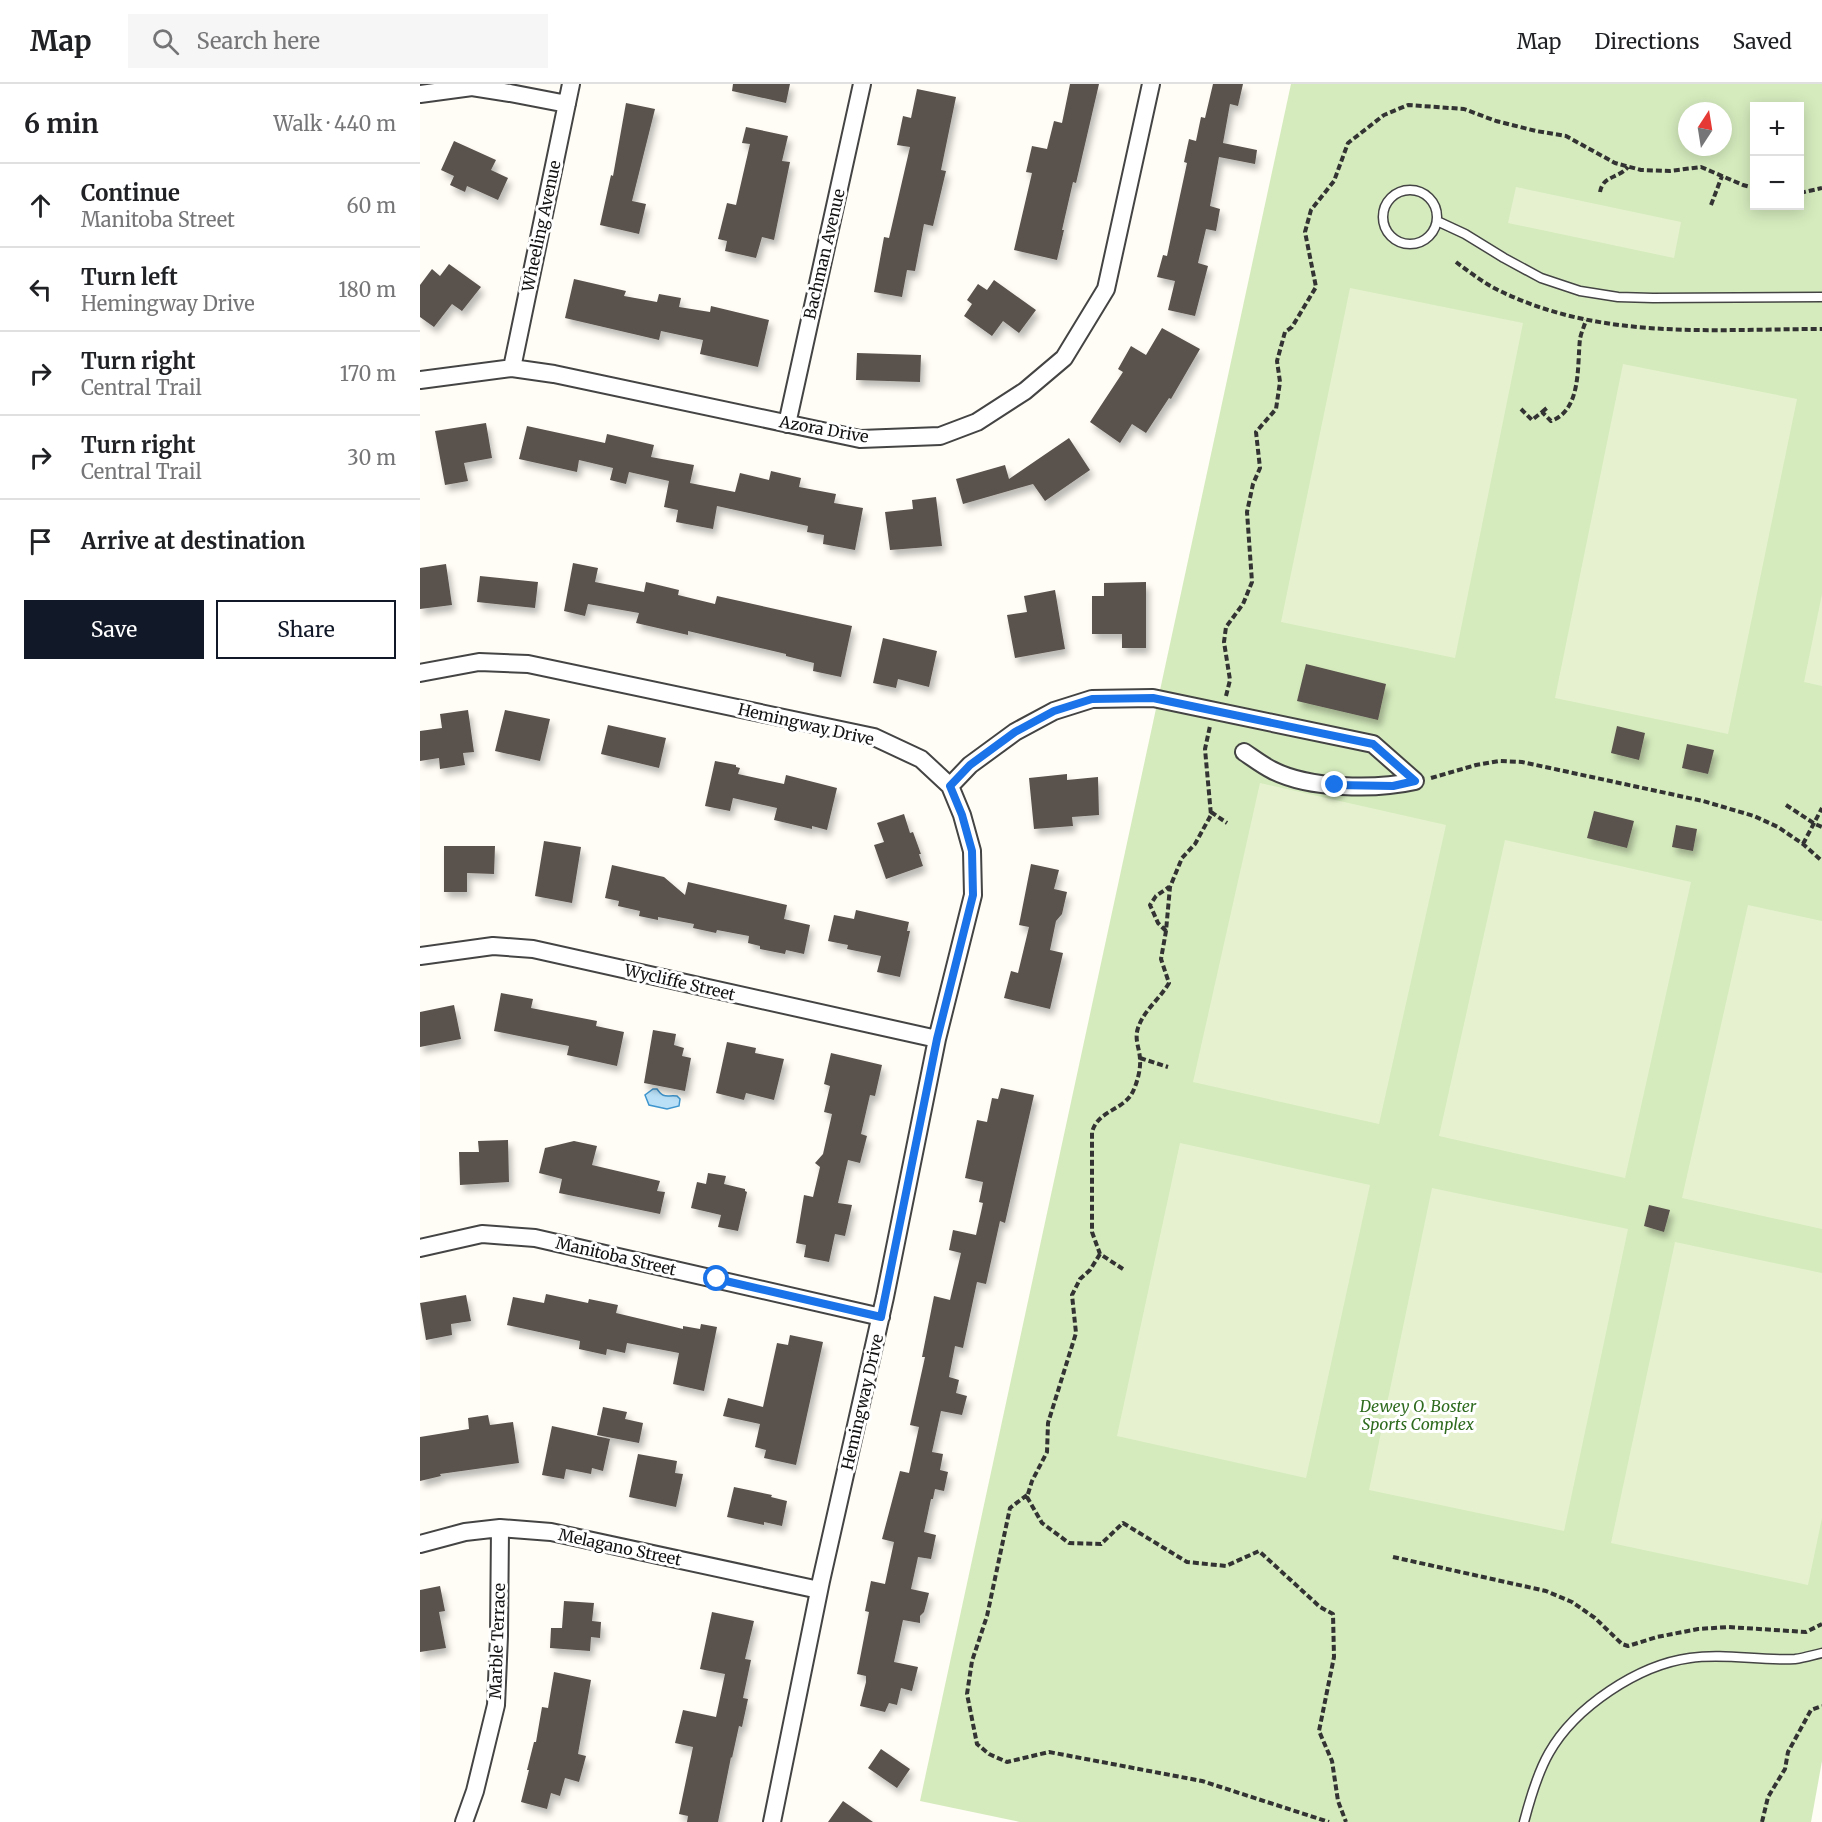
<!DOCTYPE html>
<html lang="en">
<head>
<meta charset="utf-8">
<style>
  :root { --surface:#fff; --page:#f6f6f6; --text:#202124; --muted:#757577; --line:#e0e0e0; --accent:#111827 }
  body { margin:0; font-family:Merriweather,serif; background:var(--page); color:var(--text) }
  .controls { position:absolute; right:18px; top:18px; display:grid; overflow:hidden; border-radius:0px; box-shadow:0 3px 15px #0003 }
  .controls button { width:54px; height:54px; display:grid; place-items:center; padding:0; border:0; border-bottom:2px solid var(--line); background:var(--surface); color:var(--text); font:30px sans-serif }
  .compass { position:absolute; left:1258px; top:18px; width:54px; height:54px; border-radius:50%; background:var(--surface); box-shadow:0 3px 15px #0003; rotate:12deg }
  .stop { position:absolute; width:18px; height:18px; margin:-14px; border:4px solid #1a73e8; border-radius:50%; background:#fff }
  .stop.end { background:#1a73e8; border-color:#fff; box-shadow:0 2px 6px #0008 }
  .list { margin:0; padding:0; list-style:none }
  h2 { display:flex; justify-content:space-between; align-items:center; height:78px; margin:0; padding:0 24px; font-size:26px }
  h2 small { font-size:20px; font-weight:400; color:var(--muted) }
  .list li { display:grid; grid-template-columns:39px 1fr auto; gap:18px; align-items:center; box-sizing:border-box; height:84px; padding:0 24px; border-top:2px solid var(--line) }
  .list b { display:block; font-size:22px; white-space:nowrap }
  .list p { margin:0; font-size:20px; white-space:nowrap; color:var(--muted) }
  .list em { font-size:20px; font-style:normal; color:var(--muted) }
  .actions { display:flex; gap:12px; padding:18px 24px }
  .actions a { flex:1; padding:14px 0; border:2px solid var(--accent); border-radius:0px; text-align:center; font-size:21px; color:var(--accent) }
  .actions .main { background:var(--accent); color:#fff }
  .icon { flex:none; width:33px; height:33px; fill:none; stroke:currentColor; stroke-width:2; stroke-linecap:round; stroke-linejoin:round }
  .map { position:relative; flex:none; width:1402px; height:1738px; overflow:hidden }
  header { display:flex; align-items:center; gap:36px; box-sizing:border-box; height:84px; padding:0 30px; background:var(--surface); border-bottom:2px solid var(--line) }
  header strong { font-size:28px }
  nav { display:flex; gap:33px; margin-inline-start:auto; font-size:21px }
  .search { width:420px; height:54px; background:var(--page); display:flex; align-items:center; gap:15px; box-sizing:border-box; padding:0 21px; border-radius:0px; color:var(--muted); font-size:22px }
  main { display:flex }
  aside { flex:1; background:var(--surface) }
  .map>svg:first-child { display:block }
  .green { fill:#d5ebbd; fill-rule:evenodd }
  .pitch { fill:#e6f2cf }
  .water { fill:#b9e0f7; stroke:#3f96cf; stroke-width:1.5 }
  .building { fill:#5a524d; filter:url(#shadow) }
  .lines { fill:none; stroke-linecap:round; stroke-linejoin:round }
  .service-casing { stroke:#444; stroke-width:11 }
  .minor-casing { stroke:#444; stroke-width:20 }
  .path { stroke:#333; stroke-width:4; stroke-dasharray:6 3; stroke-linecap:butt }
  .service { stroke:#fff; stroke-width:8 }
  .minor { stroke:#fff; stroke-width:16 }
  .route { stroke:#1a73e8; stroke-width:8 }
  .labels { text-anchor:middle; stroke-width:6; stroke-linejoin:round; paint-order:stroke }
  .street-label { font-size:16px; fill:#111; stroke:#fff }
  .park-label { font-size:16px; font-style:italic; fill:#2f6b1f; stroke:#fff }
</style>
</head>
<body>
<header>
<strong>Map</strong>
<div class="search"><svg class="icon" aria-label="search" viewBox="0 0 24 24"><circle cx="10" cy="10" r="6"/><path d="M15 15l6 6"/></svg>Search here</div>
<nav><a>Map</a><a>Directions</a><a>Saved</a></nav>
</header>
<main>
<aside>
<h2>6 min<small>Walk · 440 m</small></h2>
<ul class="list">
<li><svg class="icon" aria-label="ahead" viewBox="0 0 24 24"><path d="M12 20V5M6 11l6-6 6 6"/></svg><div><b>Continue</b><p>Manitoba Street</p></div><em>60 m</em></li>
<li><svg class="icon" aria-label="left" viewBox="0 0 24 24"><path d="M17 20v-9H6M10 6l-5 5 5 5"/></svg><div><b>Turn left</b><p>Hemingway Drive</p></div><em>180 m</em></li>
<li><svg class="icon" aria-label="right" viewBox="0 0 24 24"><path d="M7 20v-9h11M14 6l5 5-5 5"/></svg><div><b>Turn right</b><p>Central Trail</p></div><em>170 m</em></li>
<li><svg class="icon" aria-label="right" viewBox="0 0 24 24"><path d="M7 20v-9h11M14 6l5 5-5 5"/></svg><div><b>Turn right</b><p>Central Trail</p></div><em>30 m</em></li>
<li><svg class="icon" aria-label="arrive" viewBox="0 0 24 24"><path d="M6 21V4h12l-3 4 3 4H6"/></svg><div><b>Arrive at destination</b></div></li>
</ul>
<div class="actions"><a class="main">Save</a><a>Share</a></div>
</aside>
<div class="map">
<svg width="1402" height="1738" viewBox="0 0 1402 1738">
  <defs>
    <filter id="shadow"><feDropShadow dx="3.5" dy="6" stdDeviation="3" flood-color="#0004"/></filter>
  </defs>
  <rect width="100%" height="100%" fill="#fffdf5"/>
  <!-- green -->
  <path class="green" d="M 871,0 L 1402,0 L 1402,1677 L 1391,1738 L 600,1738 L 500,1717 ZM 1334,22 L 1380,22 L 1380,122 L 1334,122 ZM 1267,27 L 1303,27 L 1303,63 L 1267,63 Z"/>
  <!-- pitch -->
  <path class="pitch" d="M 1096,103 L 1261,138 L 1254,174 L 1088,139 Z
    M 930,204 L 1103,239 L 1035,574 L 861,538 Z
    M 1203,280 L 1377,315 L 1308,650 L 1135,614 Z
    M 1402,510 L 1402,602 L 1384,598 Z
    M 840,699 L 1026,741 L 959,1040 L 773,998 Z
    M 1085,756 L 1271,798 L 1205,1094 L 1019,1052 Z
    M 1328,821 L 1402,837 L 1402,1145 L 1262,1114 Z
    M 760,1059 L 950,1101 L 886,1394 L 697,1352 Z
    M 1012,1104 L 1208,1145 L 1144,1447 L 949,1406 Z
    M 1255,1158 L 1402,1189 L 1402,1434 L 1388,1501 L 1191,1459 Z"/>
  <!-- water -->
  <path class="water" d="M 233,1005 L 237,1005 C 244,1015 246,1011 257,1012 L 260,1015 L 259,1022 L 247,1025 L 229,1021 L 225,1011 Z"/>
  <!-- building -->
  <path class="building" d="M 313,0 L 370,0 L 366,19 L 312,7 Z
    M 650,0 L 679,0 L 656,99 L 653,98 L 642,146 L 644,146 L 637,176 L 594,166 L 612,89 L 606,88 L 612,62 L 627,65 L 634,37 L 642,39 Z
    M 793,0 L 823,0 L 818,22 L 810,20 L 803,59 L 837,66 L 835,80 L 799,73 L 790,122 L 800,125 L 796,147 L 786,145 L 778,179 L 788,182 L 775,232 L 748,226 L 755,197 L 737,193 L 743,171 L 747,172 L 767,79 L 764,78 L 769,55 L 776,57 L 781,33 L 785,34 Z
    M 497,5 L 536,13 L 521,86 L 526,87 L 513,142 L 504,140 L 495,187 L 487,186 L 482,213 L 454,208 L 464,153 L 469,154 L 490,63 L 477,61 L 483,32 L 491,34 Z
    M 206,19 L 235,25 L 212,117 L 226,120 L 219,150 L 180,141 L 191,91 L 193,92 Z
    M 326,43 L 368,52 L 362,77 L 370,78 L 354,156 L 342,153 L 336,174 L 305,167 L 307,157 L 298,155 L 307,119 L 316,121 L 330,60 L 322,59 Z
    M 34,57 L 76,76 L 71,86 L 88,94 L 78,116 L 47,102 L 45,108 L 30,101 L 34,92 L 21,86 Z
    M 29,180 L 61,203 L 42,227 L 32,220 L 14,243 L 0,233 L 0,201 L 12,185 L 20,192 Z
    M 154,195 L 206,207 L 204,212 L 237,218 L 239,210 L 261,214 L 259,223 L 290,228 L 291,222 L 349,236 L 338,283 L 280,270 L 283,256 L 241,247 L 239,256 L 145,234 Z
    M 574,196 L 616,226 L 599,249 L 583,237 L 572,252 L 544,232 L 552,220 L 547,216 L 558,200 L 567,206 Z
    M 742,244 L 780,265 L 751,315 L 749,314 L 726,349 L 712,340 L 700,359 L 670,338 L 703,288 L 698,285 L 711,262 L 726,271 Z
    M 437,269 L 501,271 L 500,298 L 436,296 Z
    M 66,339 L 72,374 L 44,379 L 48,397 L 25,401 L 15,347 Z
    M 107,342 L 185,359 L 187,350 L 234,361 L 231,373 L 274,381 L 270,399 L 315,408 L 320,389 L 349,396 L 351,387 L 381,394 L 379,403 L 416,410 L 414,419 L 443,424 L 435,466 L 403,460 L 404,451 L 387,448 L 388,442 L 297,422 L 293,445 L 256,438 L 258,426 L 244,423 L 249,397 L 209,388 L 206,400 L 190,396 L 193,384 L 159,376 L 157,388 L 99,375 Z
    M 649,354 L 670,386 L 625,417 L 613,400 L 543,420 L 536,395 L 585,381 L 589,395 Z
    M 516,413 L 522,462 L 470,466 L 465,428 L 493,425 L 492,416 Z
    M 153,479 L 178,484 L 175,498 L 224,508 L 226,498 L 259,506 L 258,511 L 295,520 L 297,512 L 432,542 L 421,593 L 393,587 L 394,579 L 366,572 L 366,570 L 268,547 L 268,551 L 216,539 L 219,529 L 168,520 L 165,532 L 144,527 Z
    M 26,480 L 32,521 L 0,525 L 0,484 Z
    M 60,492 L 118,498 L 115,524 L 57,518 Z
    M 726,498 L 726,564 L 702,564 L 702,550 L 672,550 L 672,512 L 684,512 L 684,499 Z
    M 635,506 L 645,565 L 595,574 L 587,531 L 607,528 L 604,512 Z
    M 463,554 L 517,567 L 509,603 L 478,595 L 476,604 L 453,599 Z
    M 886,580 L 966,600 L 958,636 L 877,617 Z
    M 48,626 L 54,668 L 43,669 L 45,681 L 20,685 L 19,674 L 0,677 L 0,647 L 22,644 L 20,630 Z
    M 85,626 L 130,635 L 120,677 L 75,667 Z
    M 188,641 L 246,654 L 239,684 L 181,670 Z
    M 1197,642 L 1225,649 L 1219,676 L 1191,669 Z
    M 1267,660 L 1294,666 L 1288,690 L 1262,684 Z
    M 295,677 L 316,681 L 316,683 L 320,684 L 318,690 L 364,700 L 366,691 L 417,704 L 407,746 L 392,742 L 392,745 L 354,736 L 357,724 L 313,714 L 310,727 L 285,722 Z
    M 647,690 L 647,696 L 678,693 L 679,731 L 652,733 L 653,742 L 614,745 L 609,694 Z
    M 1174,727 L 1214,737 L 1207,764 L 1167,754 Z
    M 484,730 L 490,749 L 493,748 L 501,770 L 499,770 L 503,782 L 466,795 L 454,761 L 464,758 L 457,739 Z
    M 1256,741 L 1277,745 L 1273,767 L 1252,763 Z
    M 124,757 L 161,763 L 152,819 L 115,812 Z
    M 24,762 L 75,762 L 74,790 L 47,789 L 47,808 L 24,808 Z
    M 611,780 L 639,786 L 634,805 L 647,808 L 642,830 L 636,837 L 630,866 L 643,869 L 630,925 L 584,914 L 591,887 L 598,889 L 609,843 L 599,841 Z
    M 192,781 L 244,793 L 265,811 L 268,798 L 367,821 L 364,835 L 390,841 L 384,870 L 366,866 L 365,870 L 340,865 L 340,862 L 328,859 L 329,852 L 297,846 L 296,849 L 273,844 L 274,840 L 238,833 L 238,836 L 219,832 L 220,827 L 198,822 L 199,817 L 185,814 Z
    M 436,826 L 489,838 L 487,847 L 490,847 L 480,893 L 457,888 L 461,872 L 427,865 L 428,861 L 408,857 L 414,831 L 434,835 Z
    M 81,909 L 113,915 L 111,924 L 177,937 L 176,942 L 204,948 L 197,982 L 147,971 L 149,962 L 74,947 Z
    M 34,921 L 41,955 L 0,963 L 0,928 Z
    M 233,946 L 256,950 L 254,961 L 264,964 L 262,972 L 271,974 L 265,1007 L 224,999 Z
    M 307,958 L 336,964 L 335,969 L 364,975 L 354,1016 L 326,1009 L 324,1016 L 296,1009 Z
    M 411,969 L 462,981 L 455,1012 L 450,1011 L 441,1050 L 447,1052 L 440,1079 L 428,1076 L 418,1119 L 432,1121 L 425,1152 L 415,1150 L 409,1178 L 384,1173 L 386,1161 L 376,1159 L 384,1111 L 393,1113 L 400,1083 L 395,1079 L 403,1070 L 412,1030 L 404,1028 L 410,1002 L 404,1000 Z
    M 581,1004 L 614,1011 L 585,1139 L 580,1137 L 566,1200 L 557,1198 L 543,1264 L 535,1262 L 529,1293 L 539,1296 L 536,1309 L 547,1312 L 542,1331 L 521,1327 L 512,1368 L 523,1370 L 520,1386 L 528,1388 L 524,1407 L 515,1405 L 513,1415 L 511,1415 L 504,1448 L 516,1451 L 511,1475 L 498,1473 L 491,1505 L 509,1509 L 504,1528 L 500,1532 L 500,1539 L 483,1536 L 474,1578 L 498,1583 L 492,1607 L 481,1604 L 477,1621 L 469,1619 L 465,1628 L 440,1622 L 446,1598 L 446,1592 L 437,1590 L 449,1528 L 445,1527 L 451,1497 L 465,1500 L 474,1458 L 462,1455 L 480,1387 L 489,1389 L 499,1343 L 490,1341 L 505,1273 L 502,1273 L 514,1212 L 530,1216 L 541,1169 L 529,1166 L 533,1146 L 556,1151 L 563,1119 L 559,1118 L 563,1098 L 545,1094 L 557,1036 L 567,1038 L 572,1014 L 578,1015 Z
    M 88,1056 L 89,1098 L 40,1101 L 39,1068 L 59,1068 L 58,1057 Z
    M 154,1057 L 177,1062 L 172,1081 L 240,1097 L 237,1107 L 245,1108 L 240,1130 L 139,1109 L 142,1095 L 119,1089 L 125,1064 Z
    M 288,1089 L 306,1092 L 304,1100 L 325,1105 L 325,1107 L 327,1108 L 318,1147 L 298,1143 L 301,1131 L 271,1124 L 277,1098 L 286,1100 Z
    M 1229,1121 L 1250,1126 L 1244,1148 L 1224,1142 Z
    M 126,1210 L 168,1219 L 169,1215 L 198,1221 L 196,1229 L 263,1245 L 263,1242 L 280,1245 L 281,1240 L 297,1243 L 284,1307 L 253,1300 L 259,1269 L 207,1259 L 205,1269 L 187,1265 L 186,1271 L 159,1265 L 160,1257 L 87,1241 L 93,1213 L 124,1219 Z
    M 46,1211 L 51,1237 L 31,1240 L 32,1251 L 6,1256 L 0,1219 Z
    M 370,1251 L 403,1258 L 376,1381 L 344,1374 L 346,1366 L 335,1363 L 340,1340 L 303,1332 L 308,1314 L 343,1323 L 357,1259 L 368,1261 Z
    M 183,1323 L 207,1328 L 205,1335 L 223,1339 L 219,1359 L 177,1351 Z
    M 68,1331 L 70,1341 L 93,1338 L 99,1379 L 20,1390 L 21,1392 L 0,1397 L 0,1353 L 49,1345 L 48,1334 Z
    M 132,1342 L 190,1355 L 183,1387 L 172,1384 L 171,1390 L 146,1385 L 144,1395 L 122,1391 Z
    M 218,1370 L 257,1377 L 255,1389 L 263,1390 L 256,1423 L 209,1413 Z
    M 314,1403 L 352,1411 L 351,1413 L 367,1417 L 362,1442 L 344,1438 L 344,1441 L 307,1433 Z
    M 20,1502 L 25,1527 L 19,1528 L 26,1564 L 0,1568 L 0,1506 Z
    M 144,1517 L 174,1519 L 172,1537 L 181,1538 L 180,1554 L 171,1553 L 170,1567 L 130,1564 L 131,1544 L 142,1544 Z
    M 292,1528 L 334,1537 L 325,1575 L 331,1576 L 323,1614 L 328,1615 L 322,1643 L 319,1642 L 312,1674 L 311,1673 L 298,1738 L 267,1738 L 268,1732 L 259,1730 L 273,1663 L 255,1659 L 263,1626 L 296,1633 L 305,1590 L 280,1585 Z
    M 134,1588 L 171,1596 L 158,1670 L 166,1672 L 159,1698 L 145,1694 L 140,1712 L 131,1709 L 127,1725 L 101,1718 L 109,1686 L 107,1686 L 114,1658 L 116,1658 L 122,1623 L 128,1624 Z
    M 461,1665 L 490,1685 L 477,1704 L 448,1684 Z
    M 423,1717 L 453,1738 L 408,1738 Z"/>
  <g class="lines">
    <!-- service casing -->
    <g class="service-casing">
      <path id="service" d="M963 133a27 27 0 1 1 54 0a27 27 0 1 1-54 0Z
        M 1017,137 L 1045,150 L 1084,174 L 1121,194 L 1160,207 L 1198,213 L 1233,214 L 1402,213
        M 1104,1738 C 1110,1715 1117,1690 1129,1669 C 1155,1623 1218,1581 1270,1574 C 1305,1569 1340,1577 1375,1575 C 1384,1574 1393,1571 1402,1569"/>
    </g>
    <!-- minor casing -->
    <g class="minor-casing">
      <path id="minor" d="M 0,10 L 52,3 L 90,9 L 147,20
        M 92,284 L 151,0
        M 0,296 L 92,284 L 134,290 L 440,355 L 520,352 L 557,338 L 605,307 L 644,274 L 686,205 L 731,0
        M 367,340 L 442,0
        M 0,589 L 59,578 L 108,580 L 454,653 L 501,675 L 530,702 L 542,731 L 552,767 L 553,811 L 517,955 L 465,1213 L 401,1497 L 352,1738
        M 530,702 L 550,681 L 595,648 L 634,627 L 672,615 L 733,614 L 953,660 L 995,697 C 955,706 889,705 852,686 C 842,681 833,674 824,668
        M 0,872 L 73,862 L 113,865 L 517,955
        M 0,1164 L 62,1150 L 115,1154 L 461,1233
        M 0,1460 L 45,1448 L 80,1444 L 131,1448 L 399,1506
        M 44,1738 L 55,1707 L 76,1621 L 79,1552 L 80,1444"/>
    </g>
    <!-- path -->
    <path class="path" d="M 1180,108 C 1183,91 1198,95 1208,83
      M 1380,109 L 1402,104
      M 1291,121 L 1302,92
      M 1036,178 C 1048,187 1061,197 1074,204 C 1178,257 1289,245 1402,245
      M 1101,325 L 1112,336 L 1122,328 L 1131,337 C 1162,326 1157,281 1160,255 C 1161,249 1164,243 1166,236
      M 1122,328 L 1128,323
      M 806,612 L 810,596 L 804,558 L 806,543 L 823,520 L 832,498 L 827,428 L 833,400 L 840,384 L 836,348 L 856,325 L 860,298 L 857,277 L 865,248 L 872,243 L 896,203 L 885,148 L 891,126 L 914,97 L 928,59 L 964,31 L 988,21 L 1044,25 L 1076,37 L 1116,47 L 1146,52 L 1195,79 L 1221,86 L 1250,87 L 1281,83 L 1323,101 L 1334,104
      M 1011,694 L 1056,681 L 1079,677 L 1102,678 L 1283,717 L 1334,732 L 1358,743 L 1383,760 L 1402,777
      M 1366,721 L 1395,740 L 1402,743
      M 791,728 L 807,739
      M 1383,760 L 1402,724
      M 746,847 L 738,839 L 730,821 L 736,812 L 749,803
      M 720,974 L 748,983
      M 680,1170 L 670,1186 L 660,1195 L 652,1211 L 656,1249 L 628,1339 L 627,1368 L 612,1397 L 607,1413 L 622,1439 L 649,1459 L 681,1460 L 703,1439 L 767,1478 L 806,1482 L 839,1467 L 900,1523 L 913,1530 L 914,1573 L 899,1647 L 912,1677 L 918,1717 L 926,1738
      M 703,1185 L 680,1170 L 672,1148 L 672,1048 C 678,1027 700,1027 711,1011 C 716,1003 721,986 720,976 C 720,965 714,956 718,944 C 724,926 739,916 749,899 L 741,875 L 746,847 L 750,803 L 762,774 L 775,760 L 791,731 L 785,665 L 790,642
      M 607,1411 L 590,1424 L 567,1532 L 552,1577 L 547,1610 L 557,1660 L 569,1670 L 587,1678 L 629,1668 L 782,1697 L 909,1738
      M 973,1473 L 1126,1507 L 1152,1518 L 1175,1534 L 1202,1560 L 1208,1562 L 1237,1553 L 1278,1545 L 1308,1543 L 1386,1548 L 1402,1540
      M 1342,1738 L 1348,1713 L 1365,1685 L 1368,1668 L 1391,1626 L 1402,1622"/>
    <!-- service -->
    <use href="#service" class="service"/>
    <!-- minor -->
    <use href="#minor" class="minor"/>
  </g>
  <g class="lines">
    <!-- route -->
    <path class="route" d="M 297,1195 L 461,1233 L 517,955 L 553,811 L 552,767 L 542,731 L 530,702 L 550,681 L 595,648 L 634,627 L 672,615 L 733,614 L 953,660 L 995,697 L 973,702 L 915,701"/>
  </g>
  <g class="labels">
    <!-- street labels -->
    <g class="street-label">
      <text transform="translate(121 142) rotate(-78)" y="6">Wheeling Avenue</text>
      <text transform="translate(404 170) rotate(-77)" y="6">Bachman Avenue</text>
      <text transform="translate(404 345) rotate(10)" y="6">Azora Drive</text>
      <text transform="translate(386 640) rotate(13)" y="6">Hemingway Drive</text>
      <text transform="translate(260 898) rotate(13)" y="6">Wycliffe Street</text>
      <text transform="translate(196 1172) rotate(13)" y="6">Manitoba Street</text>
      <text transform="translate(442 1318) rotate(-77)" y="6">Hemingway Drive</text>
      <text transform="translate(200 1463) rotate(12)" y="6">Melagano Street</text>
      <text transform="translate(77 1557) rotate(-88)" y="6">Marble Terrace</text>
    </g>
    <!-- park labels -->
    <g class="park-label">
      <text x="998" y="1328">Dewey O. Boster<tspan x="998" dy="18">Sports Complex</tspan></text>
    </g>
  </g>
</svg>
<div class="controls">
<button>+</button>
<button>−</button>
</div>
<svg class="compass" viewBox="-18 -18 36 36"><path d="M0-13l5 13h-10z" fill="#e53935"/><path d="M0 13l5-13h-10z" fill="#757577"/></svg>
<div class="stop" style="left:297px;top:1195px"></div>
<div class="stop end" style="left:915px;top:701px"></div>
</div>
</main>
</body>
</html>
